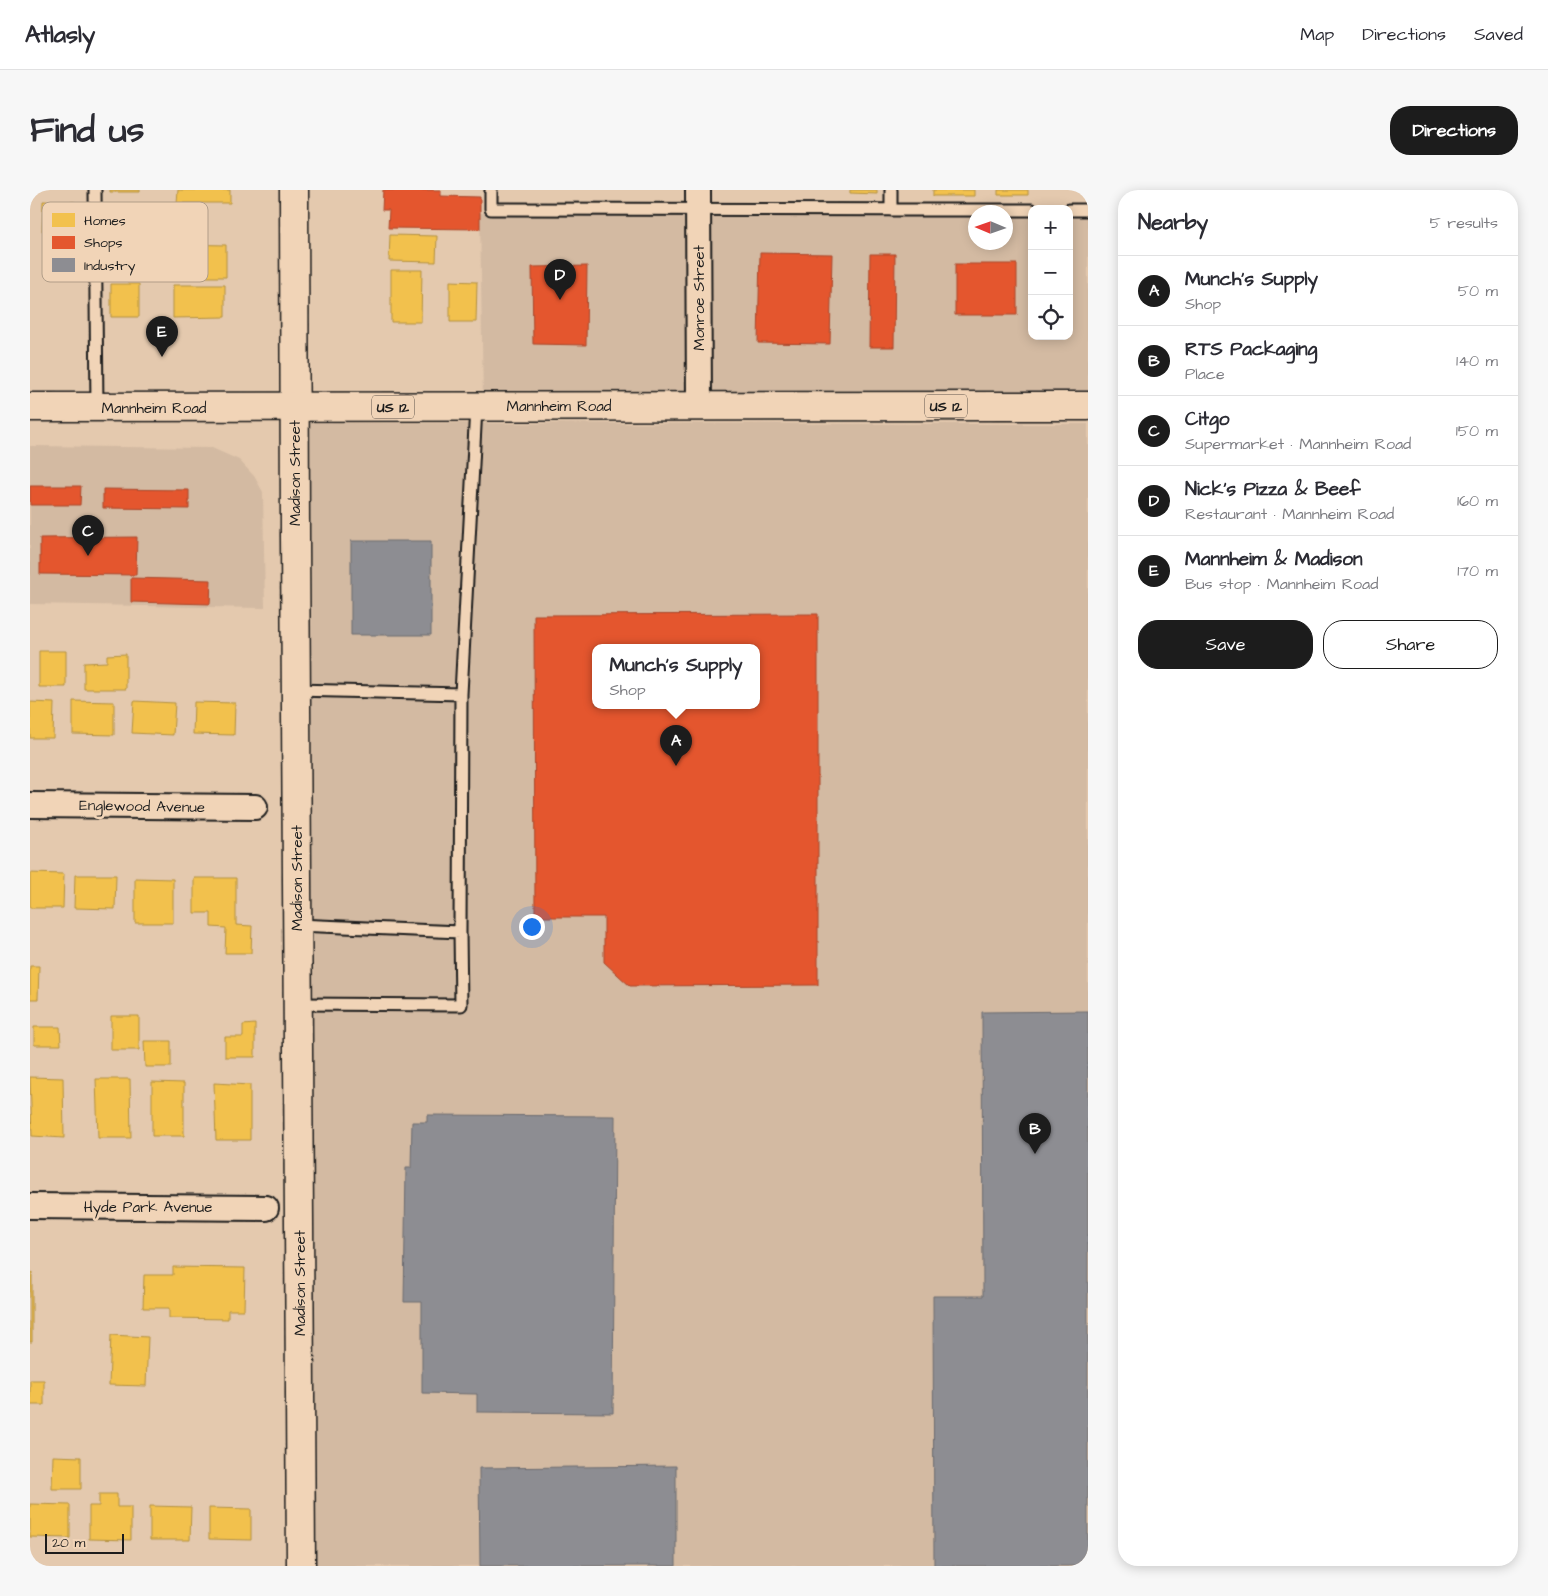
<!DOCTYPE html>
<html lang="en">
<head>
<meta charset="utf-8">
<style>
  :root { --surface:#fff; --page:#f7f7f7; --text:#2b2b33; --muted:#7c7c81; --line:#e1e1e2; --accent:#1c1c1c }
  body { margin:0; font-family:"Architects Daughter",sans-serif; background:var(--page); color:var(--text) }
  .controls { position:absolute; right:15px; top:15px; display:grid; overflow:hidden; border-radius:10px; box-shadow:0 2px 12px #0003 }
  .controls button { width:45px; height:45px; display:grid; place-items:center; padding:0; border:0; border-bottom:1px solid var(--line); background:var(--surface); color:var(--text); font:25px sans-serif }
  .compass { position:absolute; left:938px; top:15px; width:45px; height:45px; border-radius:50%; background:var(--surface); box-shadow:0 2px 12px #0003; rotate:272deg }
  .scale { position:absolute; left:15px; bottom:12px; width:79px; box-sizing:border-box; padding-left:5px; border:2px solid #1c1c1c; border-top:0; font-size:14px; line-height:18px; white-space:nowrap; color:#1c1c1c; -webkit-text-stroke:4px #f1d4b7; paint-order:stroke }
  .you { position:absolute; left:501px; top:736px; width:18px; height:18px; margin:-12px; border:4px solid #fff; border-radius:50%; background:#1a73e8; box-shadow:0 0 0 8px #1a73e833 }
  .badge { display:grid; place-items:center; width:32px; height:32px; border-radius:50%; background:var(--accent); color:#fff; font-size:16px; font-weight:700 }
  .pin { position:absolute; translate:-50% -41px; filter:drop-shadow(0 1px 2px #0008) }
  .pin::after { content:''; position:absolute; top:26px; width:18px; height:15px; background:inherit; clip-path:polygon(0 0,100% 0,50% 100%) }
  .popup { position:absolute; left:562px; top:454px; width:168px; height:65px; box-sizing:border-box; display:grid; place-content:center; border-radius:10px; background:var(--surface); filter:drop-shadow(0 1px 4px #0005); font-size:16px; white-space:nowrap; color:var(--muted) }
  .popup b { font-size:19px; color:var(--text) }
  .popup::after { content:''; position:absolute; left:50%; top:100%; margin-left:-10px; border:10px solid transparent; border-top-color:var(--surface) }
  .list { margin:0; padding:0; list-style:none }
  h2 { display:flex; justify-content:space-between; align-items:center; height:65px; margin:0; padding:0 20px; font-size:21px }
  h2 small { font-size:16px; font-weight:400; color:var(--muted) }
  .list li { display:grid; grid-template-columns:32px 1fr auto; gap:15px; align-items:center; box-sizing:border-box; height:70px; padding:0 20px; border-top:1px solid var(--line) }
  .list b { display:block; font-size:19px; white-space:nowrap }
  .list p { margin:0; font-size:16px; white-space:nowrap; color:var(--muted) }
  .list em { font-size:16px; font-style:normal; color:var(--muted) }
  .actions { display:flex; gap:10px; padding:15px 20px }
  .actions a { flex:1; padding:11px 0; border:1px solid var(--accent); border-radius:20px; text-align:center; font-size:18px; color:var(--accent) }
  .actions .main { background:var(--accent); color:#fff }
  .icon { flex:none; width:28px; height:28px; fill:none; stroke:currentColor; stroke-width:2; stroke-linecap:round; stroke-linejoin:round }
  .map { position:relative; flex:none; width:1058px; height:1376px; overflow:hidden; border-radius:20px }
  header { display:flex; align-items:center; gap:30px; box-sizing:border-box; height:70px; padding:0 25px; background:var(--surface); border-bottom:1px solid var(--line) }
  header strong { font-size:24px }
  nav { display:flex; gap:28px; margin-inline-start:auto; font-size:18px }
  .intro { display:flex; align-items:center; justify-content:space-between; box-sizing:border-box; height:120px; padding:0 30px }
  h1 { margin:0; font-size:35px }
  .button { padding:12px 22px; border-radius:20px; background:var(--accent); color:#fff; font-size:18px; font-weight:700 }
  main { display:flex; gap:30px; padding:0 30px }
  aside { flex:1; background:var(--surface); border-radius:20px; box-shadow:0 2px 12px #0003 }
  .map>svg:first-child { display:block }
  .built { fill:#d3baa2; fill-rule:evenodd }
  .homes { fill:#f2c14e; stroke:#b2903f }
  .shops { fill:#e4572e; stroke:#a84529; fill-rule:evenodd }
  .industry { fill:#8d8d92; stroke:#6b6b6f }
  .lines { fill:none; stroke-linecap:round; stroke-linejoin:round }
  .lane-casing { stroke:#1c1c1c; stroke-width:15 }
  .street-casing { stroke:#1c1c1c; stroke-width:28 }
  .secondary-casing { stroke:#1c1c1c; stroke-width:31 }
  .primary-casing { stroke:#1c1c1c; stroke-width:31 }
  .lane { stroke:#f1d4b7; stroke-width:11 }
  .street { stroke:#f1d4b7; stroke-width:24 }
  .secondary { stroke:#f1d4b7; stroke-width:28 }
  .primary { stroke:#f1d4b7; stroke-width:28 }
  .labels { text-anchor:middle; stroke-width:5; stroke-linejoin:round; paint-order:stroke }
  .shield { fill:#f1d4b7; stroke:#5c534a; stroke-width:1 }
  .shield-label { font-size:14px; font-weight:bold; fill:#1c1c1c }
  .street-label { font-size:15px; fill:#1c1c1c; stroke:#f1d4b7 }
  .key { fill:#f1d4b7; stroke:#b19d88; stroke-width:1 }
  .key-label { font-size:14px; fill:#1c1c1c }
</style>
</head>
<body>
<header>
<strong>Atlasly</strong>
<nav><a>Map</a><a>Directions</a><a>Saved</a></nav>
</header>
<div class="intro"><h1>Find us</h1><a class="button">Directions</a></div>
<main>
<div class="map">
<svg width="1058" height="1376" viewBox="0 0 1058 1376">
  <rect width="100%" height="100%" fill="#e4c9ae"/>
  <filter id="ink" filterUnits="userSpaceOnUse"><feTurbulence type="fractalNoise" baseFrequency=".02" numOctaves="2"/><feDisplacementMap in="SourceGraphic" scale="10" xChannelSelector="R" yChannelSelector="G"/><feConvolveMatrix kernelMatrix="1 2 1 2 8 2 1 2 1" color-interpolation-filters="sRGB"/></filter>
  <g filter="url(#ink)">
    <!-- built -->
    <path class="built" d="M 450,23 L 945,23 L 946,52 L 976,52 L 976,23 L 1002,23 L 1002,146 L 1039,146 L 1039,23 L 1058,24 L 1058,211 L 453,213 Z
      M 278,233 L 1058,234 L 1058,1376 L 285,1376 ZM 566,457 L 726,457 L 726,515 L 566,515 Z
      M 0,256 L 182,258 L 209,270 L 224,286 L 233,302 L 235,418 L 0,414 Z"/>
    <!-- homes -->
    <path class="homes" d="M 80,0 L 110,0 L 110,2 L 80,2 Z
      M 148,0 L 200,0 L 200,13 L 147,13 Z
      M 820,0 L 847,0 L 847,4 L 820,3 Z
      M 903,0 L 944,0 L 944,6 L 903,6 Z
      M 968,0 L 998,0 L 998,5 L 968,5 Z
      M 13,11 L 45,12 L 44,41 L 12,41 Z
      M 360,45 L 407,46 L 406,72 L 359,71 Z
      M 15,49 L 50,49 L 50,79 L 15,79 Z
      M 144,54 L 196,55 L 196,87 L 144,87 Z
      M 80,58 L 119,58 L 119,86 L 81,86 Z
      M 361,80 L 392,80 L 391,132 L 361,132 Z
      M 420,91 L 447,92 L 446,132 L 420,132 Z
      M 81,94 L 109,94 L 109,127 L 81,127 Z
      M 143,95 L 195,95 L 195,127 L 143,128 Z
      M 9,461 L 36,461 L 36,497 L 9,497 Z
      M 96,464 L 96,499 L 54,499 L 54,473 L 77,472 L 77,465 Z
      M 43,511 L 84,512 L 84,545 L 43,544 Z
      M 104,511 L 145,513 L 143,545 L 102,543 Z
      M 0,512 L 24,513 L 23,548 L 0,548 Z
      M 164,512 L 205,513 L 204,545 L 163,544 Z
      M 0,683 L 34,684 L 33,718 L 0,718 Z
      M 45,685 L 86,685 L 85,719 L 44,718 Z
      M 105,688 L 143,689 L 143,733 L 105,733 Z
      M 164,688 L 206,688 L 206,735 L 222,736 L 221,763 L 195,763 L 196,738 L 181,737 L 181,723 L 164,723 Z
      M 0,776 L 9,776 L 8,809 L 0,809 Z
      M 81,826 L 109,826 L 109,860 L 81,860 Z
      M 225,834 L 225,867 L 195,867 L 195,847 L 213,847 L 213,835 Z
      M 4,837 L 30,837 L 31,855 L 4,855 Z
      M 114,851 L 141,851 L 141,877 L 115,877 Z
      M 0,887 L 33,888 L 34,948 L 2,946 Z
      M 66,889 L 100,889 L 101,948 L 68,948 Z
      M 122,892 L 154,893 L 154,946 L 122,946 Z
      M 184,893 L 220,895 L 220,950 L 186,950 Z
      M 143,1077 L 215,1078 L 214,1120 L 198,1120 L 198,1129 L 139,1128 L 139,1118 L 113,1118 L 114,1085 L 143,1085 Z
      M 0,1082 L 2,1082 L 2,1152 L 0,1152 Z
      M 81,1145 L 118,1147 L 116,1196 L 79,1195 Z
      M 0,1190 L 14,1190 L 14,1215 L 0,1215 Z
      M 23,1266 L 51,1267 L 51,1299 L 22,1299 Z
      M 69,1304 L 87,1304 L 87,1317 L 101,1317 L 101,1350 L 59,1349 L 59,1316 L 69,1316 Z
      M 0,1314 L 40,1315 L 40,1348 L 0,1347 Z
      M 120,1316 L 161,1317 L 160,1350 L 120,1350 Z
      M 179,1318 L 221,1319 L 221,1350 L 179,1349 Z"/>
    <!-- shops -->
    <path class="shops" d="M 353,0 L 411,0 L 411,6 L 450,7 L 450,39 L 358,38 L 359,20 L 352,20 Z
      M 730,63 L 802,64 L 800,154 L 728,153 Z
      M 840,64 L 865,64 L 864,157 L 839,157 Z
      M 925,74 L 987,74 L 987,125 L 925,125 Z
      M 557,76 L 556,155 L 503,154 L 502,77 Z
      M 0,296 L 51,296 L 50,315 L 0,315 Z
      M 73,299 L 159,300 L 159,319 L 73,318 Z
      M 107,347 L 106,385 L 10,384 L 10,348 Z
      M 101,388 L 181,390 L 180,414 L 101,412 Z
      M 788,424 L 788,795 L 600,796 L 574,772 L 574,727 L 505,727 L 504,425 ZM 566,457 L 726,457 L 726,515 L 566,515 Z"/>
    <!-- industry -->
    <path class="industry" d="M 321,351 L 401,351 L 401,445 L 321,445 Z
      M 1058,821 L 1058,1376 L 904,1376 L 903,1106 L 953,1106 L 952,822 Z
      M 397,925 L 585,926 L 583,1223 L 447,1222 L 447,1204 L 392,1203 L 392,1112 L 374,1112 L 376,978 L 381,978 L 382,932 L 397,932 Z
      M 646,1276 L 646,1376 L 450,1376 L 449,1278 Z"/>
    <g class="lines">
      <!-- lane casing -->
      <g class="lane-casing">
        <path id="lane" d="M 65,0 L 67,218
          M 461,0 L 461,19 L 1002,20
          M 861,20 L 861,0
          M 1039,20 L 1058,20
          M 265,500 L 431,504
          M 267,735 L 430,742
          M 268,814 L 431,815 L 430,742 L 431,504 L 446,217"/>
      </g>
      <!-- street casing -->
      <g class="street-casing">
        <path id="street" d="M 668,0 L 669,216
          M 0,615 L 225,617
          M 0,1016 L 236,1018"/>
      </g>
      <!-- secondary casing -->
      <g class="secondary-casing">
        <path id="secondary" d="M 264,0 L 265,347 L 271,1376"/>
      </g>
      <!-- primary casing -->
      <g class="primary-casing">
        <path id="primary" d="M 0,217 L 1058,216"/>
      </g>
      <!-- lane -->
      <use href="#lane" class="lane"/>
      <!-- street -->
      <use href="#street" class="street"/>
      <!-- secondary -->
      <use href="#secondary" class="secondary"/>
      <!-- primary -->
      <use href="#primary" class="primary"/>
    </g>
  </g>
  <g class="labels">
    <!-- shield labels -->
    <g class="shield">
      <rect x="895" y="204.5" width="42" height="23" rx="4"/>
      <rect x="342" y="205.5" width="42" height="23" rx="4"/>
    </g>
    <g class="shield-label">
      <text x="916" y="221">US 12</text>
      <text x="363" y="222">US 12</text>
    </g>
    <!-- street labels -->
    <g class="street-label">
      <text transform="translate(669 108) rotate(-90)" y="5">Monroe Street</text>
      <text x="529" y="221">Mannheim Road</text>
      <text x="124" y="223">Mannheim Road</text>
      <text transform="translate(265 283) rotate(-90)" y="5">Madison Street</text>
      <text transform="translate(112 616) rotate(1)" y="5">Englewood Avenue</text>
      <text transform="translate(267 688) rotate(-90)" y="5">Madison Street</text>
      <text x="118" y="1022">Hyde Park Avenue</text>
      <text transform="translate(270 1093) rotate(-90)" y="5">Madison Street</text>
    </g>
  </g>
  <!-- legend -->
  <rect x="12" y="12" width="166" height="80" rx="8" class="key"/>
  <rect x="22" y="23" width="23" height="14" fill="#f2c14e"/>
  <rect x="22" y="46" width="23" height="13" fill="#e4572e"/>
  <rect x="22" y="68" width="23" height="14" fill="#8d8d92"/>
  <g class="key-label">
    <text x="54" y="35">Homes</text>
    <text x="54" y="57">Shops</text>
    <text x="54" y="80">Industry</text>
  </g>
</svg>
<div class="controls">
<button>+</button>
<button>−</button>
<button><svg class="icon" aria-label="locate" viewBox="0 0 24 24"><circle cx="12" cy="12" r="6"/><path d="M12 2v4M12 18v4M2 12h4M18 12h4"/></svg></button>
</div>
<svg class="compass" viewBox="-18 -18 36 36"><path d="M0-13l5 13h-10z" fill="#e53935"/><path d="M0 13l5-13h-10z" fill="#7c7c81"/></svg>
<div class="scale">20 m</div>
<div class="you"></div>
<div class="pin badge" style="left:646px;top:576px">A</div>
<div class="popup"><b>Munch's Supply</b>Shop</div>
<div class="pin badge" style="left:1005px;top:964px">B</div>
<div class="pin badge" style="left:58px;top:366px">C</div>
<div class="pin badge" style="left:530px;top:110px">D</div>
<div class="pin badge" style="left:132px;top:167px">E</div>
</div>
<aside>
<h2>Nearby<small>5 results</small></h2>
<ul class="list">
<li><span class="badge">A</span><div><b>Munch's Supply</b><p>Shop</p></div><em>50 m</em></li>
<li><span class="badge">B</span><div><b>RTS Packaging</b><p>Place</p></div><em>140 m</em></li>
<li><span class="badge">C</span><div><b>Citgo</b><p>Supermarket · Mannheim Road</p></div><em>150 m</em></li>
<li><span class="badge">D</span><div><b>Nick's Pizza &amp; Beef</b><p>Restaurant · Mannheim Road</p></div><em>160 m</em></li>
<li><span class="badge">E</span><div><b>Mannheim &amp; Madison</b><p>Bus stop · Mannheim Road</p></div><em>170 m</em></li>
</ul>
<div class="actions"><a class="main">Save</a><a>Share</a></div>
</aside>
</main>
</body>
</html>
